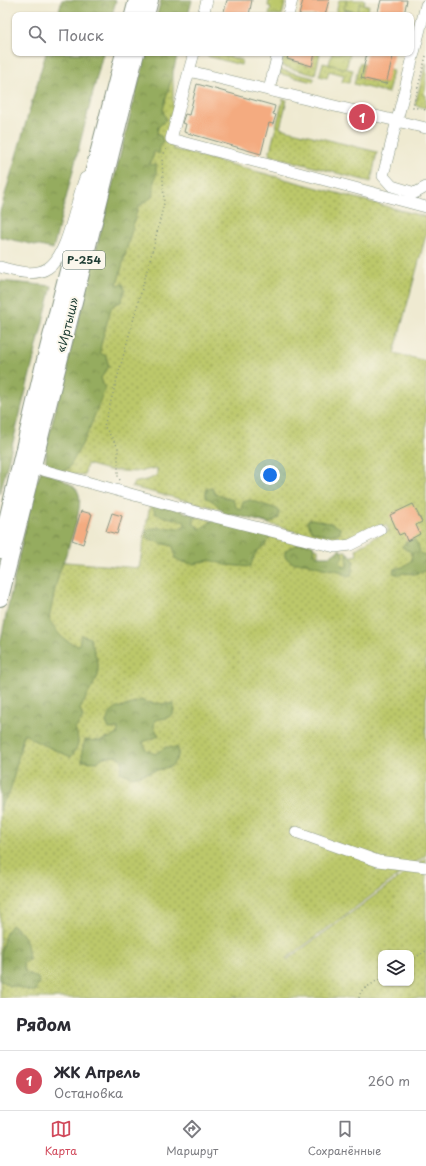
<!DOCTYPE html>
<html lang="ru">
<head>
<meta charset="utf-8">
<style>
  :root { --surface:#fff; --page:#f7f7f7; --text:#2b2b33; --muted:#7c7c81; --line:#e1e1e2; --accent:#d1495b }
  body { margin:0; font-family:"Playpen Sans",sans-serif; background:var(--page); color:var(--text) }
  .controls { position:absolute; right:12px; bottom:12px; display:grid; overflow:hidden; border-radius:8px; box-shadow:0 1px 3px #0004 }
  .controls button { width:36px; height:36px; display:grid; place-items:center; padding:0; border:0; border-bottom:1px solid var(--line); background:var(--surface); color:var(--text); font:20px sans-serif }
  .you { position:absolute; left:270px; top:475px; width:14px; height:14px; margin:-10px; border:3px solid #fff; border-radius:50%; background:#1a73e8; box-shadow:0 0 0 6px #1a73e833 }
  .badge { display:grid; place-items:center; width:26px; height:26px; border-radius:50%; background:var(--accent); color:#fff; font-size:13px; font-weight:700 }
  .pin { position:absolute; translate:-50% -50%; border:2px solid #fff; box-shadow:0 1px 4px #0006 }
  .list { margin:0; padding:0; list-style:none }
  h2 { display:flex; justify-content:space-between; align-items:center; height:52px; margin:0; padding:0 16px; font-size:17px }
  h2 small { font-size:13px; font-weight:400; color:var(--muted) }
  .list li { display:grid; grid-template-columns:26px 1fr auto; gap:12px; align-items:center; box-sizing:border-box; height:60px; padding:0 16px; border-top:1px solid var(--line) }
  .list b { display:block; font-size:15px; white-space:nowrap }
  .list p { margin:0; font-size:13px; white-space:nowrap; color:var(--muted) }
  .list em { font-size:13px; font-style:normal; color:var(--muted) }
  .icon { flex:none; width:22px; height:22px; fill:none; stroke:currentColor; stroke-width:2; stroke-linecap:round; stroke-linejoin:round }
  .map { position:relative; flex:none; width:426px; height:998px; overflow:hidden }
  .search { position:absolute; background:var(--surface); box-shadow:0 1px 3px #0004; left:12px; right:12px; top:12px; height:44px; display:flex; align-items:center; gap:10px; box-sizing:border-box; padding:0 14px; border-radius:8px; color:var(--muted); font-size:15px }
  .sheet { height:112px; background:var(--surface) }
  nav { display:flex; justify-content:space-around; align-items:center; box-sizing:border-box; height:56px; border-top:1px solid var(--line); background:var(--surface); font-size:11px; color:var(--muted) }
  nav a { display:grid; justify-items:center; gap:2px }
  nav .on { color:var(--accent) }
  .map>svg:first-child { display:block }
  .grass { fill:url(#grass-dots); stroke:#6e824f; fill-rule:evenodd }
  .forest { fill:url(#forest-crowns); stroke:#5a7449 }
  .park { fill:url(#park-crowns); stroke:#6e824f }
  .building { fill:#f4ab80 }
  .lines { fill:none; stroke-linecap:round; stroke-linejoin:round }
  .minor-casing { stroke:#879482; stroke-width:12 }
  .highway-casing { stroke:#879482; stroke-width:18 }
  .path { stroke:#879482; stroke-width:1.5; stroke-dasharray:1 3; stroke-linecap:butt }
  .minor { stroke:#fff; stroke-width:11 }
  .highway { stroke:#fff; stroke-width:16 }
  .labels { text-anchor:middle; stroke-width:4; stroke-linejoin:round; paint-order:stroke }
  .shield { fill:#fbf7ec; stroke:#61756b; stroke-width:1 }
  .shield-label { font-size:11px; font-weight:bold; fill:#1f3d34 }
  .street-label { font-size:12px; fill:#1f3d34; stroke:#fbf7ec }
</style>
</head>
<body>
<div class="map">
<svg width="426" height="998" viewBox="0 0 426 998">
  <defs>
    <pattern id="grass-dots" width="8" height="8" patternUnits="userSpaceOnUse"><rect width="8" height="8" fill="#bcc86a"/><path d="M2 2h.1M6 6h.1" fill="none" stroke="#98a458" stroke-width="1.8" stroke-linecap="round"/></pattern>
    <pattern id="forest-crowns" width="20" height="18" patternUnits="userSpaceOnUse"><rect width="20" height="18" fill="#95ac5e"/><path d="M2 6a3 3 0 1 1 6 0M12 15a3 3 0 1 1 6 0" fill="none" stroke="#798d4e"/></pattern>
    <pattern id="park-crowns" width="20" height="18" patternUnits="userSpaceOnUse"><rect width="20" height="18" fill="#bcc86a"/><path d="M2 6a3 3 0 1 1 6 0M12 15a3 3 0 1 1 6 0" fill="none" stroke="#98a458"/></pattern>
  </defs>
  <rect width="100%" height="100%" fill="#fbf7ec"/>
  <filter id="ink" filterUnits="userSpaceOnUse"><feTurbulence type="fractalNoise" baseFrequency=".025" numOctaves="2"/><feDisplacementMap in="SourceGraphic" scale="8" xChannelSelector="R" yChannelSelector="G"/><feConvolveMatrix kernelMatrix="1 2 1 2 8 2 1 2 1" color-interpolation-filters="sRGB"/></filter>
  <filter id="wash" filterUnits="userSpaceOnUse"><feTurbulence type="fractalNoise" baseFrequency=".012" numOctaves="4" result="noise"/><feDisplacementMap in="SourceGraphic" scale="16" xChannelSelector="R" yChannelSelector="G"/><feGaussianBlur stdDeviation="0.9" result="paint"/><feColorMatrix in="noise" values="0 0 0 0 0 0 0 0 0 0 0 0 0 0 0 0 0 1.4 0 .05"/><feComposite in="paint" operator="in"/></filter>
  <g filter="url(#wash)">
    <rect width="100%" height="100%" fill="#efead1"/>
    <!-- grass -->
    <path class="grass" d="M 339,0 L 347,0 L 344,9 L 357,12 L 360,3 L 369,5 L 367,15 L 344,10 L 343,14 L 336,12 Z
      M 207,53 L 215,53 L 242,60 L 241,65 L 207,56 Z
      M 285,53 L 289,53 L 288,60 L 312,66 L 315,53 L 320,53 L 315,75 L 282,66 Z
      M 360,62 L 364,64 L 361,78 L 385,84 L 389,70 L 393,71 L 388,93 L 354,84 Z
      M 323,63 L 353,70 L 349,83 L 342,82 L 344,75 L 329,71 L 327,78 L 319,76 Z
      M 426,63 L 426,85 L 424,95 L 426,95 L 426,108 L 415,105 Z
      M 278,69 L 314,78 L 313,82 L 277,73 Z
      M 173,73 L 173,149 L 426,217 L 426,235 L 394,353 L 426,361 L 426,855 L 287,958 L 287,960 L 426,858 L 426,998 L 235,998 L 237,996 L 237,995 L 232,998 L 0,998 L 0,657 L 54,561 L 139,568 L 150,504 L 318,549 L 318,557 L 332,559 L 336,552 L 346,551 L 349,557 L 357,555 L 356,549 L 378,535 L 389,531 L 386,525 L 358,537 L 343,541 L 327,541 L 208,506 L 132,487 L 133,483 L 150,479 L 157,475 L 157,468 L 135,472 L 108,470 L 87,464 L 84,475 L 72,474 L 57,468 ZM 381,953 L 411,953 L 411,983 L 381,983 Z
      M 283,99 L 287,100 L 280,128 L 377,152 L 371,182 L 269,155 Z"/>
    <!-- forest -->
    <path class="forest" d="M 62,0 L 116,0 L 112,15 L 58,15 Z
      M 161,0 L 192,0 L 188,15 L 157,15 Z
      M 46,53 L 103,53 L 53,249 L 0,237 L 0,212 Z
      M 146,53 L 178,53 L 163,110 L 166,120 L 158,127 L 157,135 L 161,136 L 163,142 L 160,146 L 159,154 L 154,151 L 153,157 L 149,165 L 156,164 L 156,175 L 154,182 L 154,192 L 152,197 L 138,207 L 117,285 L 123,284 L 125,290 L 121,302 L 115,304 L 111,308 L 101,344 L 100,353 L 106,356 L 109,366 L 101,378 L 105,389 L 86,437 L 69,468 L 61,472 L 51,469 L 46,462 L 46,447 Z
      M 0,281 L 52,286 L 0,494 Z
      M 41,471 C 52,475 73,482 78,492 C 86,507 63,560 58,577 C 54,591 52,606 49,619 C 56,631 64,644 79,645 L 81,635 L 90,638 L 98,663 L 98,676 L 80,709 L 83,718 L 75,729 C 80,742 79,745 71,757 L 33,740 L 24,733 L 10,792 L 2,803 L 0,811 L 0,643 L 33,492 Z
      M 206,488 L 212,488 L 215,494 L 233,500 L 236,507 L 241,510 L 243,502 L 250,500 L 277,509 L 279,511 L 279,518 L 269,523 L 235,515 L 226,515 C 220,509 215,500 206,498 Z
      M 154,502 L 197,516 L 193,523 L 200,529 L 217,518 L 271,536 L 265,545 L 256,552 L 250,567 L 226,565 L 210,560 L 194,564 L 182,562 L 175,558 L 173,546 L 160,543 L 148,538 L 146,531 L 153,528 L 184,528 L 185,522 C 176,518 165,518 156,514 L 152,507 Z
      M 312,519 L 333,524 L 340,528 L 340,533 C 329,536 322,534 312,531 L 307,521 Z
      M 414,539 L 418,545 L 420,553 L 426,556 L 426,571 L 414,574 L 403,573 L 400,575 L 393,573 L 394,569 L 403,567 L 412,560 L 411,552 L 402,547 L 408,540 Z
      M 303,542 L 313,545 L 316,556 L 331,556 L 340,549 L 343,556 L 340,562 L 344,567 L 347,567 L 347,556 L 349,553 L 354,561 L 351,576 L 346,575 L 339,571 L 332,569 L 327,569 L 305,563 L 293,563 L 285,557 L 285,551 L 289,548 Z
      M 141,700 L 148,703 L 174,704 L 173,715 L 166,718 L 155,720 L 154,727 L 159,736 L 143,742 L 146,750 L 155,754 L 166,747 L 178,748 L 178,756 L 172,766 L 133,777 L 120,772 L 123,761 L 117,756 L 103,757 L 97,762 L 82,761 L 82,751 L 85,740 L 100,741 L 117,735 L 118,728 L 109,729 L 106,722 C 112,709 112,709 125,706 C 130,705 136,702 141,700 Z
      M 11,925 C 27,934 27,942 29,959 L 23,963 L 25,972 L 38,978 L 39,983 L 35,991 L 31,991 L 16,987 L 9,986 L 4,982 L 0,981 C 0,963 0,937 11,925 Z"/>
    <!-- park -->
    <path class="park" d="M 269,0 L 286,0 L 282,15 L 269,15 L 271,7 L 268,6 Z
      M 347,0 L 365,0 L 364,4 L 360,3 L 357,12 L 344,9 Z
      M 332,53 L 350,53 L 346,69 L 329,64 Z"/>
    <g id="blocks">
      <!-- building -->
      <path class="building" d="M 227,0 L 252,0 L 249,15 L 223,15 Z
        M 303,0 L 329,0 L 325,15 L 299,15 Z
        M 381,0 L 407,0 L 404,15 L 377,15 Z
        M 289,53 L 315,53 L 312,66 L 287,59 Z
        M 367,53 L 394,53 L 386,84 L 361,78 Z
        M 197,84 L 275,106 L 273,114 L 276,115 L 273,124 L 269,123 L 261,154 L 184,132 L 186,124 L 182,123 L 185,114 L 189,115 Z
        M 413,504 L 422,522 L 416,525 L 420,534 L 407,541 L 404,533 L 399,535 L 390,515 Z
        M 81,511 L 92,514 L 83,544 L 72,540 Z
        M 112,513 L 122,516 L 117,534 L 106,531 Z"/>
    </g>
  </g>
  <g filter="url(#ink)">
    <use href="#blocks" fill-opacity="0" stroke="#879482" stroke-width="1"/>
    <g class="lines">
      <!-- minor casing -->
      <g class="minor-casing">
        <path id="minor" d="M 426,5 L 383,176 L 392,186 L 415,193 L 426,187
          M 203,15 L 207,0
          M 288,15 L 292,0
          M 194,53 L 189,71 L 426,128
          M 189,71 L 171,139 L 426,207
          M 269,90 L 278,53
          M 0,267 C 14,271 35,277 48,268 C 69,254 75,202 85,178
          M 32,467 L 207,515 L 335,547 L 350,545 L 380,530
          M 296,832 L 378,861 L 426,867"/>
      </g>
      <!-- highway casing -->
      <g class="highway-casing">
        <path id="highway" d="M 133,15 L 137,0
          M 146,15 L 150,0
          M 0,550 L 44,364 L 124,53
          M 0,598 L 136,53"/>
      </g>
      <!-- path -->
      <path class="path" d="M 426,56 L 413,107 L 426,110
        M 120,480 L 118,477 L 118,447 L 104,426 L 154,245 L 164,203 L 162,157 L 167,148
        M 411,960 L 426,951
        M 359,998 L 361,991 L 381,978"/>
      <!-- minor -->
      <use href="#minor" class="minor"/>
      <!-- highway -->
      <use href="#highway" class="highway"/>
    </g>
  </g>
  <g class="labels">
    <!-- shield labels -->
    <rect class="shield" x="63" y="251" width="42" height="18" rx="3"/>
    <g class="shield-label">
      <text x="84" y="264">Р-254</text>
    </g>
    <!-- street labels -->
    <g class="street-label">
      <text transform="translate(68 325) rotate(-76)" y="4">«Иртыш»</text>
    </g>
  </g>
</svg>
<div class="controls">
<button><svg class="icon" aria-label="layers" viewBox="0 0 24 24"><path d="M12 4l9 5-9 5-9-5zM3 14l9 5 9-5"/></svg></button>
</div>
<div class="you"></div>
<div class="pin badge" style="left:362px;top:117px">1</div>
<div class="search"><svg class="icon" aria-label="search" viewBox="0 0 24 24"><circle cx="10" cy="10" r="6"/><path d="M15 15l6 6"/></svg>Поиск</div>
</div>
<section class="sheet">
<h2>Рядом<small></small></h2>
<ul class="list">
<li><span class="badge">1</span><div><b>ЖК Апрель</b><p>Остановка</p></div><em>260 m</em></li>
</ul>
</section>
<nav>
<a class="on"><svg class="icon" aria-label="map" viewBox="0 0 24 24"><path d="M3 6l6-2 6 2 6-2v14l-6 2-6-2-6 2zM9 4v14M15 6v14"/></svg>Карта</a>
<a><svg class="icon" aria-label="directions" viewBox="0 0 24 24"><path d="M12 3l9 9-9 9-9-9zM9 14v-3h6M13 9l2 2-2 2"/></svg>Маршрут</a>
<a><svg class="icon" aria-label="saved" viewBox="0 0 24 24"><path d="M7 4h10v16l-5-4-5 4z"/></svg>Сохранённые</a>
</nav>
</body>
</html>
